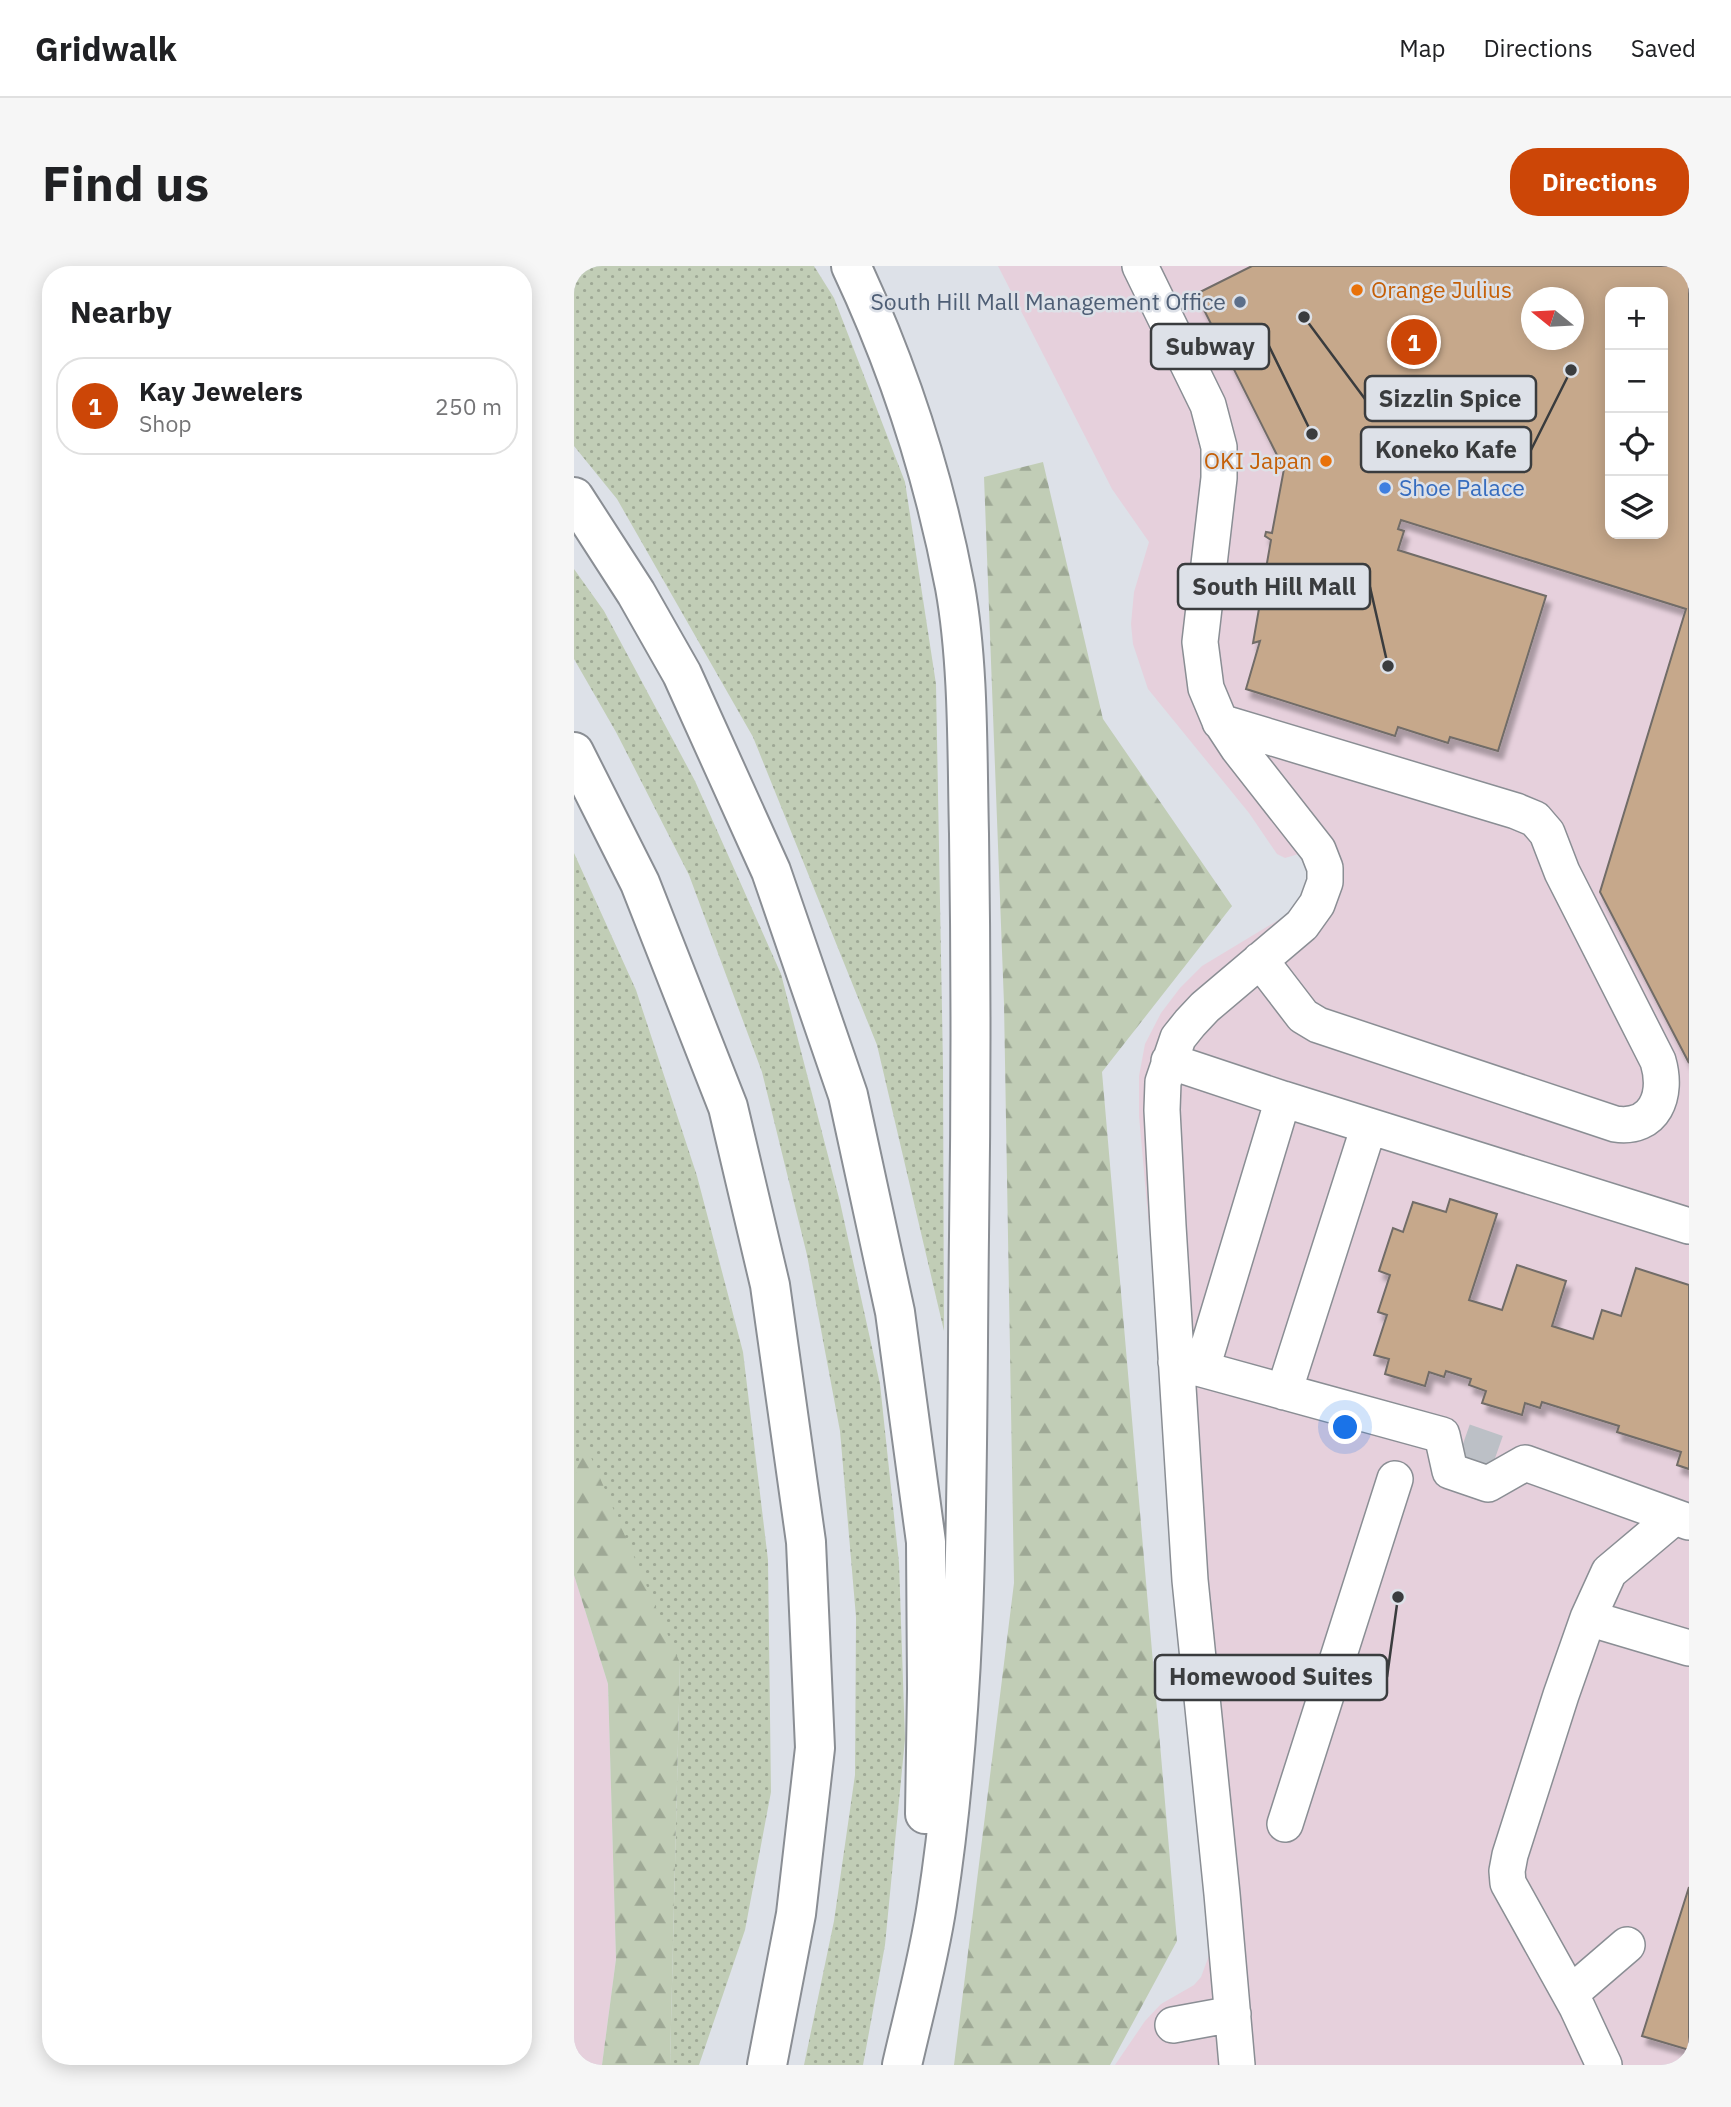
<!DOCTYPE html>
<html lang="en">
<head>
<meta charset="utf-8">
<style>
  :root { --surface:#fff; --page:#f6f6f6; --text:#202124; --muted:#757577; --line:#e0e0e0; --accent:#cc4607 }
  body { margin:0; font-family:"IBM Plex Sans",sans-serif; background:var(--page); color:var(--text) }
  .controls { position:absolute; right:21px; top:21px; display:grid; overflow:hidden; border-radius:14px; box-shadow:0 4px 18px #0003 }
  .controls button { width:63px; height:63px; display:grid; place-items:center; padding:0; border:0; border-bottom:2px solid var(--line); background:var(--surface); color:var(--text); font:35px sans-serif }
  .compass { position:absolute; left:947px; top:21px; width:63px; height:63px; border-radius:50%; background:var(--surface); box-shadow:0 4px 18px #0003; rotate:288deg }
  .you { position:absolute; left:772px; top:1162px; width:24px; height:24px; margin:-18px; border:5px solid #fff; border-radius:50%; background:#1a73e8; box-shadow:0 0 0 10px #1a73e833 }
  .badge { display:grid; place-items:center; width:46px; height:46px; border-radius:50%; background:var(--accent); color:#fff; font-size:23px; font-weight:700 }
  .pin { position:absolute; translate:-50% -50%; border:4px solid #fff; box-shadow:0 2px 7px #0006 }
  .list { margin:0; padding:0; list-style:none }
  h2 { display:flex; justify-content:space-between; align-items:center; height:91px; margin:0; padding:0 28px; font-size:30px }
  h2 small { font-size:23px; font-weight:400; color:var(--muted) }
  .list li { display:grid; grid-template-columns:46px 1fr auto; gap:21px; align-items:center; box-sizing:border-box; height:98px; margin:0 14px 14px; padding:0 14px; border:2px solid var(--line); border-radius:28px }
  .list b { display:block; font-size:26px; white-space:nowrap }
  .list p { margin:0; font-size:23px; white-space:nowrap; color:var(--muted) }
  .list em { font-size:23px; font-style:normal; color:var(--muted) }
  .icon { flex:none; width:38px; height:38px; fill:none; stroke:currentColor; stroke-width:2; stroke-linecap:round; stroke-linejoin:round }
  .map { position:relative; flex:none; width:1115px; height:1799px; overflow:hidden; border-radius:28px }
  header { display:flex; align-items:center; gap:42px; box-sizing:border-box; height:98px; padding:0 35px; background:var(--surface); border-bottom:2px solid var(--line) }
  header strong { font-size:33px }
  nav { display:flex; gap:38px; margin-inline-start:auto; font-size:24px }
  .intro { display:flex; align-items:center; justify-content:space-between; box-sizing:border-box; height:168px; padding:0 42px }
  h1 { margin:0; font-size:49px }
  .button { padding:18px 32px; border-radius:28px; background:var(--accent); color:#fff; font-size:24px; font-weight:700 }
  main { display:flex; gap:42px; padding:0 42px }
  aside { flex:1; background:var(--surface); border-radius:28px; box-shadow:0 4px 18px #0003 }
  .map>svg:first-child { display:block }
  .commercial { fill:#e6d0dc; fill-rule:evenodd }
  .grass { fill:url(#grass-dots) }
  .forest { fill:url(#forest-firs) }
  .building { fill:#c6a88b; stroke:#716c67; stroke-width:2; fill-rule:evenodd; filter:url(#shadow) }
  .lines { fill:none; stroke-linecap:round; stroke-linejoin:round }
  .minor-tunnel { stroke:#bcc0c6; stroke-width:35; stroke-dasharray:35 18; stroke-linecap:butt }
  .minor-casing { stroke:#8a8e94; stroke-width:38 }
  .highway-casing { stroke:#8a8e94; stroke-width:42 }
  .minor { stroke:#fff; stroke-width:35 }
  .highway { stroke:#fff; stroke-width:38 }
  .food-dot { fill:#e8710a; stroke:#dde1e8; stroke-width:2.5 }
  .service-dot { fill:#5c6f8a; stroke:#dde1e8; stroke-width:2.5 }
  .shop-dot { fill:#3f7fe0; stroke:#dde1e8; stroke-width:2.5 }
  .labels { text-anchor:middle; stroke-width:5; stroke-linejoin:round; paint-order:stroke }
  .food-label { font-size:23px; fill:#c56008; stroke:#dde1e8; text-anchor:start }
  .service-label { font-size:23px; fill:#4e5e75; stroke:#dde1e8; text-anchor:end }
  .shop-label { font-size:23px; fill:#366cbe; stroke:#dde1e8; text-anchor:start }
  .leader { fill:none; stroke:#3a3c3e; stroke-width:2.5 }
  .callout-dot { fill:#3a3c3e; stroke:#dde1e8; stroke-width:2.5 }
  .callout { fill:#dde1e8; stroke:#3a3c3e; stroke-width:2.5 }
  .callout-label { font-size:24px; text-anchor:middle; font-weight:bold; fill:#3a3c3e }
</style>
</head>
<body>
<header>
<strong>Gridwalk</strong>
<nav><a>Map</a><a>Directions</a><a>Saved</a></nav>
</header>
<div class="intro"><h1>Find us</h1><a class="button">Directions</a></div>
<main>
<aside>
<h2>Nearby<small></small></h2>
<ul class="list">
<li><span class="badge">1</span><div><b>Kay Jewelers</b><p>Shop</p></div><em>250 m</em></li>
</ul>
</aside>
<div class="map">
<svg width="1115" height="1799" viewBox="0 0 1115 1799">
  <defs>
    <pattern id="grass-dots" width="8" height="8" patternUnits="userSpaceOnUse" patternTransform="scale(1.75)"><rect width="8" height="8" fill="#c1cdb6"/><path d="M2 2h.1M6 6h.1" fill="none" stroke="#9ea895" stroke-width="1.8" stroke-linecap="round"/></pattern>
    <pattern id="forest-firs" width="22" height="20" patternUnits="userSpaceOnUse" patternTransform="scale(1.75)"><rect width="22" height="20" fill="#c1cdb6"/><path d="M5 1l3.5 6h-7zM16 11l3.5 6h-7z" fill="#9ea895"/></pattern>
    <filter id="shadow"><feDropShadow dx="4.5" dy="8" stdDeviation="2" flood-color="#0004"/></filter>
  </defs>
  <rect width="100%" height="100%" fill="#dde1e8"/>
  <!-- commercial -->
  <path class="commercial" d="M 424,0 L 1115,0 L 1115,1799 L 541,1799 L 571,1755 L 587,1738 L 620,1719 L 627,1711 L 636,1687 L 631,1574 L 574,950 L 565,850 L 565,810 L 571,778 L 587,747 L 606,722 L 628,700 L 706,653 L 720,643 L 729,628 L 734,611 L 733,596 L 728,587 L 711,592 L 703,588 L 675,547 L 574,423 L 559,378 L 557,358 L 560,326 L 575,276 L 538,223 ZM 1036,26 L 1089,26 L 1089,268 L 1036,268 ZM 958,32 L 1000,32 L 1000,74 L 958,74 Z
    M 0,1309 L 34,1418 L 42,1693 L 28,1799 L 0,1799 Z"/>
  <!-- grass -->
  <path class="grass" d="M 0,0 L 240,0 L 260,32 L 331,216 L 362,418 L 369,799 L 370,1065 L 303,779 L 179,471 L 43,233 L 0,180 Z
    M 0,303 L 30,345 L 121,515 L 207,708 L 266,936 L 306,1118 L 325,1297 L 331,1473 L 311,1679 L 289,1799 L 230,1799 L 260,1655 L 281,1509 L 282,1351 L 266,1165 L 233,989 L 188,806 L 115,609 L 42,466 L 0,393 Z
    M 0,587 L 62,724 L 123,910 L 169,1086 L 194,1294 L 197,1526 L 171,1664 L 125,1799 L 96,1799 L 106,1397 L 0,1214 Z"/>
  <!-- forest -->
  <path class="forest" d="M 469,196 L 529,453 L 658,640 L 528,806 L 603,1675 L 536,1799 L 380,1799 L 440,1317 L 430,738 L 410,211 Z
    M 10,1175 L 106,1397 L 96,1799 L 28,1799 L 42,1693 L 34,1418 L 0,1309 L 0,1215 Z"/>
  <!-- building -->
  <path class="building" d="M 678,0 L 1115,0 L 1115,797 L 1026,626 L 1112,343 L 827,254 L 824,263 L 830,265 L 824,284 L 972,330 L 924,485 L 876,471 L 874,477 L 824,461 L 821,470 L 672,423 L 686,375 L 679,377 L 697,274 L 691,270 L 692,266 L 698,267 L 710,203 L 622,28 ZM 1036,26 L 1089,26 L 1089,268 L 1036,268 ZM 958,32 L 1000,32 L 1000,74 L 958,74 Z
    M 876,933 L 923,948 L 895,1034 L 928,1044 L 943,999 L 992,1015 L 978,1060 L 1019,1073 L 1028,1044 L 1047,1050 L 1062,1002 L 1115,1019 L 1115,1203 L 1103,1199 L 1107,1186 L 1043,1166 L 1045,1160 L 968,1136 L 966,1142 L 951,1137 L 948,1149 L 908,1137 L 912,1125 L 895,1119 L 897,1113 L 872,1105 L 870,1111 L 855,1106 L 851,1120 L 811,1108 L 815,1093 L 800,1089 L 813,1049 L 804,1046 L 816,1009 L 805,1005 L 819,962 L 829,966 L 839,936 L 872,946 Z
    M 1115,1621 L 1115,1784 L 1068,1770 Z"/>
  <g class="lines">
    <!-- minor-tunnel -->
    <path class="minor-tunnel" d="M 890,1175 L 930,1189"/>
    <!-- minor casing -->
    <g class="minor-casing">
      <path id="minor" d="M 566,0 L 634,139 L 645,181 L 645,212 L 626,376 L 632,422 L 645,453 L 664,482 L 744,584 L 751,602 L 751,616 L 743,638 L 728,659 L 631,741 L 616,757 L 604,772 L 589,816 L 588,844 L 594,960 L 616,1314 L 648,1628 L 663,1799
        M 646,456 L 942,545 L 961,553 L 973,567 L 988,606 L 1084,795 C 1094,829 1081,864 1041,858 L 744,759 L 729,750 L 686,694
        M 595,795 L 709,833 L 628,1102
        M 709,833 L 1115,960
        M 602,1096 L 868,1169 L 876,1205 L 914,1218 L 951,1197 L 1115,1256
        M 710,1126 L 795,860
        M 1014,1352 L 1115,1382
        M 711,1558 L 821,1213
        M 996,1728 L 1053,1679
        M 599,1759 L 659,1748
        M 1030,1799 L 1003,1741 L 934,1617 L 933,1605 L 936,1589 L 987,1429 L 1014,1352 L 1035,1306 L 1099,1252"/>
    </g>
    <!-- highway casing -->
    <g class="highway-casing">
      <path id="highway" d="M 277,0 C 325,102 360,211 381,321 C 395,399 393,489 395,568 C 397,702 397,837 395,971 C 392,1193 397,1418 363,1638 C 355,1692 340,1746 328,1799
        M 0,231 L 62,327 L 108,408 L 197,605 L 274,829 L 321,1046 L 352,1276 L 353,1423 L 351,1548
        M 0,486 L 66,617 L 154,841 L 196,1019 L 232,1276 L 241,1482 L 222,1648 L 193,1799"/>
    </g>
    <!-- minor -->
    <use href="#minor" class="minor"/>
    <!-- highway -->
    <use href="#highway" class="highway"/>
  </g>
  <!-- markers -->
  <g class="food-dot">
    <circle cx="783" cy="24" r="7"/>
    <circle cx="752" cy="195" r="7"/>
  </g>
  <circle class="service-dot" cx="666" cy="36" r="7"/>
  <circle class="shop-dot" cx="811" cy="222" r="7"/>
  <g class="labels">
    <!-- food labels -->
    <g class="food-label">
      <text x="797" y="32">Orange Julius</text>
      <text x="738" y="203" text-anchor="end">OKI Japan</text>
    </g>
    <!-- service labels -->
    <g class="service-label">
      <text x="652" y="44">South Hill Mall Management Office</text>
    </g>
    <!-- shop labels -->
    <g class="shop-label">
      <text x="825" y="230">Shoe Palace</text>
    </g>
  </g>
  <!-- callouts -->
  <path class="leader" d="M738 168L695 80M730 51L791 133M997 104L957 184M814 400L796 321M824 1331L813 1411"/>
  <g class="callout-dot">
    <circle cx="738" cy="168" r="7"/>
    <circle cx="730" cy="51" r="7"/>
    <circle cx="997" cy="104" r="7"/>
    <circle cx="814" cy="400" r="7"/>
    <circle cx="824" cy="1331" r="7"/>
  </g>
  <g class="callout">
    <rect x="577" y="58" width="118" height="45" rx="7"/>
    <rect x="791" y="110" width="171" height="45" rx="7"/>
    <rect x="787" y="161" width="170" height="45" rx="7"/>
    <rect x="604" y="298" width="192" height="45" rx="7"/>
    <rect x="581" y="1389" width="232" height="45" rx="7"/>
  </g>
  <g class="callout-label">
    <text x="636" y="89">Subway</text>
    <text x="876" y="141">Sizzlin Spice</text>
    <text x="872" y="192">Koneko Kafe</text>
    <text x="700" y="329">South Hill Mall</text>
    <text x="697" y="1419">Homewood Suites</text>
  </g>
</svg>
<div class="controls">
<button>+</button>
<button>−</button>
<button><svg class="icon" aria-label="locate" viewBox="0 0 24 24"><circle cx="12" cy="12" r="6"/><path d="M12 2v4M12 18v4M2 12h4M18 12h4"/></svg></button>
<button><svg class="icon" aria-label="layers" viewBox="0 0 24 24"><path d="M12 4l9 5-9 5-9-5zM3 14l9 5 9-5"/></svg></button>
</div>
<svg class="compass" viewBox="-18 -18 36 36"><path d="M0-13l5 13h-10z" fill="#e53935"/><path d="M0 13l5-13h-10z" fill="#757577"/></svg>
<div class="you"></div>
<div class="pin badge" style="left:840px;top:76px">1</div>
</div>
</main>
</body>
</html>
